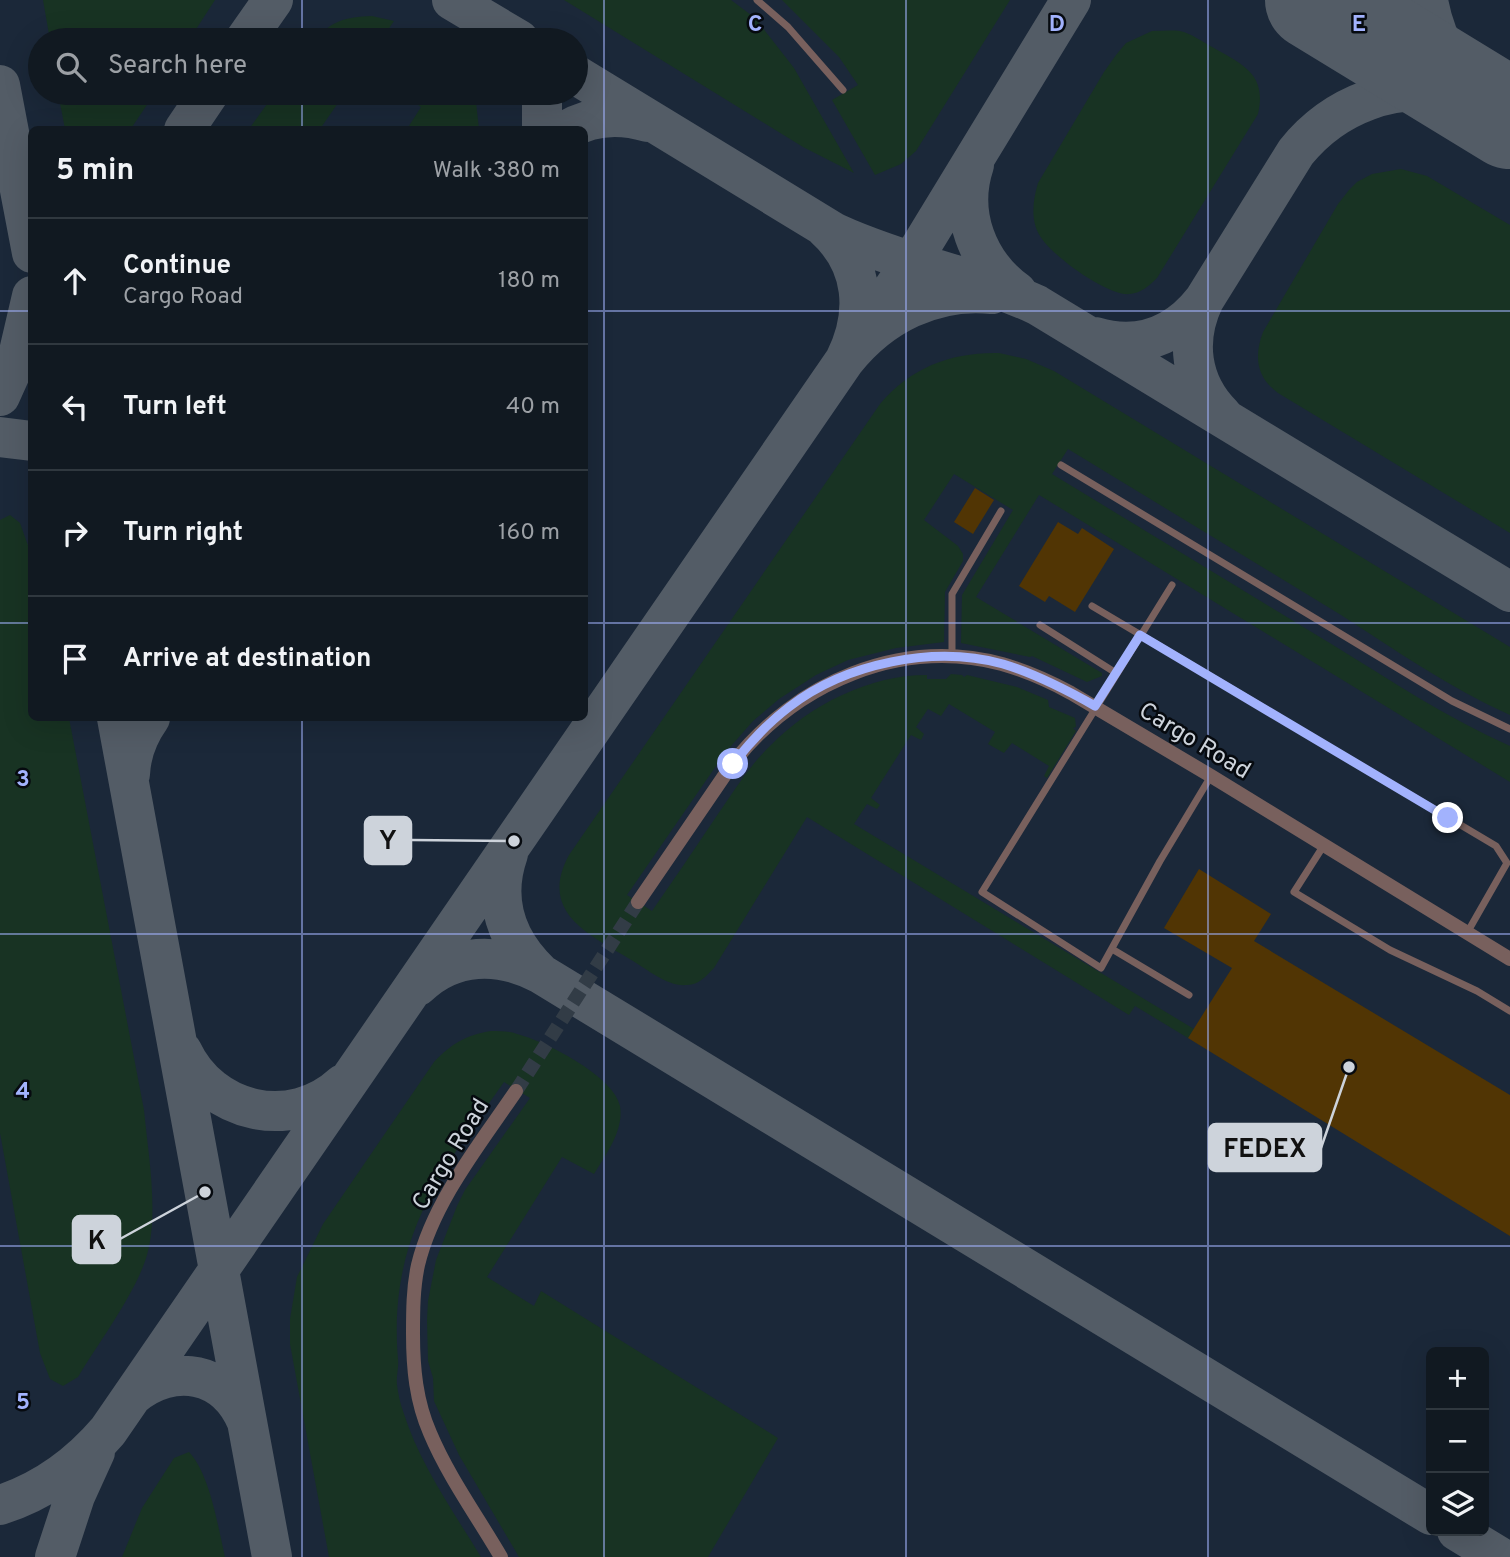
<!DOCTYPE html>
<html lang="en">
<head>
<meta charset="utf-8">
<style>
  :root { --surface:#111921; --page:#1a222a; --text:#f1f3f6; --muted:#9ca0a5; --line:#30383f }
  body { margin:0; font-family:Overpass,sans-serif; background:var(--page); color:var(--text) }
  .controls { position:absolute; right:21px; bottom:21px; display:grid; overflow:hidden; border-radius:10px; box-shadow:0 7px 28px #0002 }
  .controls button { width:63px; height:63px; display:grid; place-items:center; padding:0; border:0; border-bottom:2px solid var(--line); background:var(--surface); color:var(--text); font:35px sans-serif }
  .stop { position:absolute; width:21px; height:21px; margin:-16px; border:5px solid #a2b2fd; border-radius:50%; background:#fff }
  .stop.end { background:#a2b2fd; border-color:#fff; box-shadow:0 2px 7px #0008 }
  .list { margin:0; padding:0; list-style:none }
  h2 { display:flex; justify-content:space-between; align-items:center; height:91px; margin:0; padding:0 28px; font-size:30px }
  h2 small { font-size:23px; font-weight:400; color:var(--muted) }
  .list li { display:grid; grid-template-columns:46px 1fr auto; gap:21px; align-items:center; box-sizing:border-box; height:126px; padding:0 28px; border-top:2px solid var(--line) }
  .list b { display:block; font-size:26px; white-space:nowrap }
  .list p { margin:0; font-size:23px; white-space:nowrap; color:var(--muted) }
  .list em { font-size:23px; font-style:normal; color:var(--muted) }
  .icon { flex:none; width:38px; height:38px; fill:none; stroke:currentColor; stroke-width:2; stroke-linecap:round; stroke-linejoin:round }
  .map { position:relative; flex:none; width:1510px; height:1557px; overflow:hidden }
  .search { position:absolute; background:var(--surface); box-shadow:0 7px 28px #0002; left:28px; top:28px; width:560px; height:77px; display:flex; align-items:center; gap:18px; box-sizing:border-box; padding:0 24px; border-radius:38px; color:var(--muted); font-size:26px }
  .panel { position:absolute; background:var(--surface); box-shadow:0 7px 28px #0002; left:28px; top:126px; width:560px; height:595px; border-radius:10px }
  .map>svg:first-child { display:block }
  .built { fill:#1b2839; fill-rule:evenodd }
  .green { fill:#183323 }
  .lines { fill:none; stroke-linecap:round; stroke-linejoin:round }
  .taxiway { stroke:#535c66; stroke-width:40 }
  .runway { stroke:#535c66; stroke-width:100 }
  .building { fill:#513504 }
  .minor-tunnel { stroke:#323c46; stroke-width:14; stroke-dasharray:14 7; stroke-linecap:butt }
  .service { stroke:#78605d; stroke-width:7 }
  .minor { stroke:#78605d; stroke-width:14 }
  .route { stroke:#a2b2fd; stroke-width:9 }
  .grid { fill:none; stroke:#a2b2fd; stroke-width:2; stroke-opacity:0.55 }
  .labels { text-anchor:middle; stroke-width:5; stroke-linejoin:round; paint-order:stroke }
  .street-label { font-size:24px; fill:#cdd3db; stroke:#060a0f }
  .grid-label { font-size:23px; text-anchor:middle; font-weight:bold; fill:#a2b2fd; stroke:#060a0f; stroke-width:5; stroke-linejoin:round; paint-order:stroke }
  .leader { fill:none; stroke:#cdd3db; stroke-width:2.5 }
  .callout-dot { fill:#cdd3db; stroke:#060a0f; stroke-width:2.5 }
  .callout { fill:#cdd3db; stroke:#cdd3db; stroke-width:2.5 }
  .callout-label { font-size:26px; text-anchor:middle; font-weight:bold; fill:#111 }
</style>
</head>
<body>
<div class="map">
<svg width="1510" height="1557" viewBox="0 0 1510 1557">
  <rect width="100%" height="100%" fill="#17212c"/>
  <!-- built -->
  <path class="built" d="M 0,0 L 1510,0 L 1510,1557 L 0,1557 ZM 40,40 L 576,40 L 576,93 L 40,93 ZM 32,130 L 584,130 L 584,718 L 32,718 ZM 1431,1352 L 1484,1352 L 1484,1531 L 1431,1531 Z"/>
  <!-- green -->
  <path class="green" d="M 43,0 L 215,0 L 189,40 L 50,40 Z
    M 564,0 L 731,0 L 755,18 L 794,68 L 854,173 L 803,147 Z
    M 782,0 L 1010,0 L 916,151 L 901,164 L 875,175 L 832,100 L 858,85 L 839,57 Z
    M 372,16 L 394,21 L 381,40 L 313,40 C 333,21 344,17 372,16 Z
    M 1152,31 C 1161,31 1171,30 1180,31 C 1192,34 1203,42 1214,48 C 1244,65 1267,75 1258,114 L 1157,278 C 1149,286 1141,293 1130,294 C 1108,297 1051,255 1040,236 C 1030,220 1033,200 1038,183 L 1104,72 L 1116,55 L 1126,43 Z
    M 58,93 L 155,93 L 130,130 L 65,129 Z
    M 275,93 L 345,93 L 320,129 L 249,129 Z
    M 401,93 L 475,93 L 479,129 L 407,129 L 421,107 Z
    M 1401,169 L 1427,176 L 1510,225 L 1510,533 L 1278,393 C 1256,377 1254,356 1263,332 L 1338,204 L 1349,190 L 1357,182 L 1372,174 Z
    M 999,353 L 1026,359 L 1054,371 L 1510,647 L 1510,715 C 1450,688 1395,650 1341,615 L 1068,449 L 1052,474 L 1333,645 C 1390,680 1447,718 1510,746 L 1510,782 L 1039,495 L 976,597 L 1102,673 L 1102,676 L 1087,682 L 1032,656 L 1030,657 L 961,643 L 962,595 L 1013,510 L 954,474 L 924,520 L 958,546 L 963,554 L 963,561 L 945,592 L 944,642 L 896,648 L 848,660 L 816,675 L 779,699 L 753,721 L 725,753 L 627,895 L 652,911 C 674,879 696,847 718,814 C 734,791 749,766 770,746 C 810,705 869,675 927,675 L 927,679 L 946,679 L 951,674 L 962,675 L 964,677 L 967,675 L 1017,687 L 1048,700 L 1049,707 L 1075,718 L 1076,727 L 1073,728 L 1076,731 L 1047,778 L 1044,776 L 1049,766 L 1012,743 L 1004,753 L 988,744 L 995,732 L 949,704 L 941,716 L 928,709 L 916,727 L 924,734 L 921,740 L 911,735 L 871,798 L 880,805 L 877,809 L 867,804 L 854,824 L 1194,1029 L 1188,1038 L 1135,1006 L 1129,1015 L 807,817 L 714,968 C 706,976 699,985 687,985 C 668,987 648,970 633,961 C 592,936 537,914 569,855 L 880,404 C 911,367 952,352 999,353 Z
    M 10,515 L 20,523 L 31,554 L 32,718 L 69,718 L 144,1110 C 148,1153 159,1213 147,1255 C 136,1293 99,1342 78,1377 L 63,1386 L 50,1379 L 40,1353 L 0,1133 L 0,520 Z
    M 491,1031 C 500,1031 509,1031 517,1034 C 545,1041 614,1076 620,1106 C 624,1131 606,1154 594,1174 L 562,1157 L 487,1277 L 534,1306 L 541,1291 L 778,1438 L 708,1557 L 519,1557 L 459,1455 L 434,1401 L 433,1378 L 428,1361 L 427,1320 L 428,1301 L 436,1260 L 457,1206 L 465,1190 L 530,1098 L 504,1082 C 439,1174 388,1240 398,1359 C 399,1368 396,1376 397,1385 C 398,1393 400,1403 403,1411 C 419,1463 453,1511 481,1557 L 329,1557 L 290,1344 L 290,1319 L 297,1277 L 323,1224 L 434,1062 C 451,1044 466,1035 491,1031 Z
    M 189,1452 C 210,1474 218,1527 225,1557 L 122,1557 L 142,1508 L 174,1458 Z"/>
  <g class="lines">
    <!-- taxiway -->
    <path class="taxiway" d="M 452,0 L 519,40
      M 1428,0 C 1436,46 1457,76 1493,104
      M 245,40 L 273,0
      M 576,75 L 835,233 C 900,263 972,275 1037,305 L 1510,592
      M 0,85 L 32,253
      M 542,93 L 542,130
      M 184,130 L 209,93
      M 567,130 C 592,115 621,114 648,122
      M 974,165 C 958,213 977,263 1017,292
      M 825,228 C 865,264 868,314 845,360 C 881,315 934,288 992,294
      M 1204,300 L 1296,152 C 1334,105 1396,80 1456,96 C 1475,101 1492,112 1510,121
      M 1095,337 C 1139,350 1176,336 1204,300 C 1185,340 1190,383 1222,415
      M 0,396 L 18,356 L 32,296
      M 0,437 L 32,441
      M 117,718 L 272,1557
      M 130,774 C 131,752 138,735 150,718
      M 541,974 L 1431,1515
      M 418,986 C 453,952 500,952 541,974 C 506,941 492,900 508,854
      M 182,1051 C 211,1113 291,1132 343,1084
      M 132,1396 C 173,1362 226,1371 247,1422
      M 0,1505 C 44,1491 78,1466 108,1431 L 845,360 L 912,261 L 1071,0
      M 1457,1531 L 1500,1557
      M 55,1557 L 75,1496 L 95,1452"/>
    <!-- runway -->
    <path class="runway" d="M 1315,0 L 1510,119"/>
  </g>
  <!-- building -->
  <path class="building" d="M 975,488 L 994,500 L 973,534 L 954,522 Z
    M 1058,522 L 1078,534 L 1082,528 L 1114,549 L 1075,612 L 1049,596 L 1045,602 L 1019,586 Z
    M 1199,869 L 1271,914 L 1254,941 L 1510,1095 L 1510,1236 L 1188,1038 L 1232,968 L 1164,928 Z"/>
  <g class="lines">
    <!-- minor-tunnel -->
    <path class="minor-tunnel" d="M 516,1091 L 638,902"/>
    <!-- service -->
    <path class="service" d="M 757,0 L 788,27 L 843,90
      M 1061,465 L 1452,701 L 1510,729
      M 1172,585 L 982,892 L 1101,968 L 1160,861 L 1211,776
      M 1092,606 L 1496,846 L 1507,863 L 1467,933
      M 1040,625 L 1116,673
      M 952,657 L 952,594 L 1001,511
      M 1324,845 L 1294,892 L 1390,950 L 1477,991 L 1510,1011
      M 1112,949 L 1189,995"/>
    <!-- minor -->
    <path class="minor" d="M 638,902 L 733,763 C 796,683 900,637 1002,664 C 1026,671 1049,681 1071,693 L 1211,776 L 1510,959
      M 501,1557 C 477,1516 448,1476 430,1433 C 416,1401 413,1368 413,1334 C 413,1312 413,1288 418,1265 C 433,1202 480,1144 516,1091"/>
  </g>
  <g class="lines">
    <!-- route -->
    <path class="route" d="M 733,764 C 750,742 768,723 789,707 C 846,663 934,645 1003,664 C 1036,674 1065,689 1095,706 L 1140,635 L 1448,818"/>
  </g>
  <!-- grid -->
  <path class="grid" d="M 302,0 L 302,40M 604,0 L 604,1557M 906,0 L 906,1557M 1208,0 L 1208,1557M 302,93 L 302,130M 0,311 L 32,311M 584,311 L 1510,311M 0,623 L 32,623M 584,623 L 1510,623M 302,718 L 302,1557M 0,934 L 1510,934M 0,1246 L 1510,1246"/>
  <g class="labels">
    <!-- street labels -->
    <g class="street-label">
      <text transform="translate(1195 740) rotate(31)" y="8">Cargo Road</text>
      <text transform="translate(450 1154) rotate(-59)" y="8">Cargo Road</text>
    </g>
  </g>
  <g class="grid-label">
    <text x="755" y="31">C</text>
    <text x="1057" y="31">D</text>
    <text x="1359" y="31">E</text>
    <text x="23" y="786">3</text>
    <text x="23" y="1098">4</text>
    <text x="23" y="1409">5</text>
  </g>
  <!-- callouts -->
  <path class="leader" d="M514 841L411 840M1349 1067L1321 1148M205 1192L120 1239"/>
  <g class="callout-dot">
    <circle cx="514" cy="841" r="7"/>
    <circle cx="1349" cy="1067" r="7"/>
    <circle cx="205" cy="1192" r="7"/>
  </g>
  <g class="callout">
    <rect x="365" y="817" width="46" height="47" rx="7"/>
    <rect x="1209" y="1124" width="112" height="47" rx="7"/>
    <rect x="73" y="1216" width="47" height="47" rx="7"/>
  </g>
  <g class="callout-label">
    <text x="388" y="849">Y</text>
    <text x="1265" y="1157">FEDEX</text>
    <text x="97" y="1249">K</text>
  </g>
</svg>
<div class="controls">
<button>+</button>
<button>−</button>
<button><svg class="icon" aria-label="layers" viewBox="0 0 24 24"><path d="M12 4l9 5-9 5-9-5zM3 14l9 5 9-5"/></svg></button>
</div>
<div class="stop" style="left:733px;top:764px"></div>
<div class="stop end" style="left:1448px;top:818px"></div>
<div class="search"><svg class="icon" aria-label="search" viewBox="0 0 24 24"><circle cx="10" cy="10" r="6"/><path d="M15 15l6 6"/></svg>Search here</div>
<section class="panel">
<h2>5 min<small>Walk · 380 m</small></h2>
<ul class="list">
<li><svg class="icon" aria-label="ahead" viewBox="0 0 24 24"><path d="M12 20V5M6 11l6-6 6 6"/></svg><div><b>Continue</b><p>Cargo Road</p></div><em>180 m</em></li>
<li><svg class="icon" aria-label="left" viewBox="0 0 24 24"><path d="M17 20v-9H6M10 6l-5 5 5 5"/></svg><div><b>Turn left</b></div><em>40 m</em></li>
<li><svg class="icon" aria-label="right" viewBox="0 0 24 24"><path d="M7 20v-9h11M14 6l5 5-5 5"/></svg><div><b>Turn right</b></div><em>160 m</em></li>
<li><svg class="icon" aria-label="arrive" viewBox="0 0 24 24"><path d="M6 21V4h12l-3 4 3 4H6"/></svg><div><b>Arrive at destination</b></div></li>
</ul>
</section>
</div>
</body>
</html>
